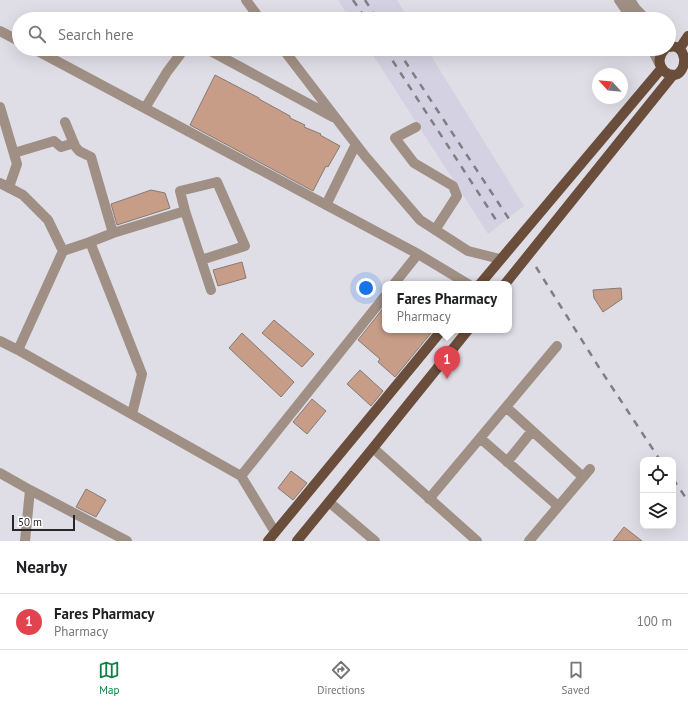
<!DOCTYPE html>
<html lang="en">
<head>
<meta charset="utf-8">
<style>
  :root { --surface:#fff; --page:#f2f2f2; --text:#202124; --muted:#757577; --line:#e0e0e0; --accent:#0b8043 }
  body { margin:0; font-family:"PT Sans",sans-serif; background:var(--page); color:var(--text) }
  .controls { position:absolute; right:12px; bottom:12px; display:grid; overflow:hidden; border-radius:8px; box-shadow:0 4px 16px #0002 }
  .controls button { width:36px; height:36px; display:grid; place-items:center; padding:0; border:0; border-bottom:1px solid var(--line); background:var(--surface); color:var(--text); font:20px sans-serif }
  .compass { position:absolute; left:592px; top:68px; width:36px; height:36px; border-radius:50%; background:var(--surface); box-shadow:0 4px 16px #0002; rotate:296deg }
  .scale { position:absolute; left:12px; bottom:10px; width:63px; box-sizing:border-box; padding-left:4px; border:2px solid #28282b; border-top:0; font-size:11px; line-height:14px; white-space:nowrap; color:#28282b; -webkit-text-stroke:3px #fff; paint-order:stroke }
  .you { position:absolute; left:366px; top:288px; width:14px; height:14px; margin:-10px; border:3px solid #fff; border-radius:50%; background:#1a73e8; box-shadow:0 0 0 6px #1a73e833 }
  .badge { display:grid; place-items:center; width:26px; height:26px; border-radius:50%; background:var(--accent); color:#fff; font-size:13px; font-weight:700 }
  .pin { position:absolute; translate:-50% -33px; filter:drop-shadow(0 1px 2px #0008) }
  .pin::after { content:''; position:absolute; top:21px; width:14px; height:12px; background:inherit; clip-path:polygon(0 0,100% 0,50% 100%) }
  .popup { position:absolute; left:382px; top:281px; width:130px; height:52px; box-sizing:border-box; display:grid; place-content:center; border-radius:8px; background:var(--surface); filter:drop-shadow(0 1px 3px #0005); font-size:13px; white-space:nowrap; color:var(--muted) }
  .popup b { font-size:15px; color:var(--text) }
  .popup::after { content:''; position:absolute; left:50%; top:100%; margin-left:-8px; border:8px solid transparent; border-top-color:var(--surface) }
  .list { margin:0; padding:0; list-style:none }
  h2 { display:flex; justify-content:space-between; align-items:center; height:52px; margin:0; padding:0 16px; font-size:17px }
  h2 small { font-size:13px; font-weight:400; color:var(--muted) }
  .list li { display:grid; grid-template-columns:26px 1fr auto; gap:12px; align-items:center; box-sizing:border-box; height:56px; padding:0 16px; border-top:1px solid var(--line) }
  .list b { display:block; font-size:15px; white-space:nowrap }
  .list p { margin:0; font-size:13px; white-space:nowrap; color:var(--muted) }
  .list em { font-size:13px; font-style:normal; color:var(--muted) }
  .icon { flex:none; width:22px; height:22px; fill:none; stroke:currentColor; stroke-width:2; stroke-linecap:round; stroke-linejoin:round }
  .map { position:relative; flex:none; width:688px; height:541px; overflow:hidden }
  .search { position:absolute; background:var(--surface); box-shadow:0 4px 16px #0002; left:12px; right:12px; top:12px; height:44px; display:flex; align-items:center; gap:10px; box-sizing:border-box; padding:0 14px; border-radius:22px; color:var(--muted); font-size:15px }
  .sheet { height:108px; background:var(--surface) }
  nav { display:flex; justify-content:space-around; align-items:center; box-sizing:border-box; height:56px; border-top:1px solid var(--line); background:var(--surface); font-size:11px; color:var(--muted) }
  nav a { display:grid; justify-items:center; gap:2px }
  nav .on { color:var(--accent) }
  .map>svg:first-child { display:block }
  .built { fill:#d4d2e2 }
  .building { fill:#c79d88; stroke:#847b77 }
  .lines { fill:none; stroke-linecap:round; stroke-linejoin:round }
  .minor { stroke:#a08f84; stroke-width:10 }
  .major { stroke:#6a4d3a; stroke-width:10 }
  .rail { stroke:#7f7e84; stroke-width:2.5; stroke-dasharray:7 7; stroke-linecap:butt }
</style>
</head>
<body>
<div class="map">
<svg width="688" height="541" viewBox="0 0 688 541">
  <rect width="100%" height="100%" fill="#dfdee7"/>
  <!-- built -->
  <path class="built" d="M 338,0 L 397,0 L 409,19 L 350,19 Z
    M 369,49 L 427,49 L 524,206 L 488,234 Z"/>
  <!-- building -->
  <path class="building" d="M 215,75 L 259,98 L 259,99 L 290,116 L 290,118 L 305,125 L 304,127 L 321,134 L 320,135 L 340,146 L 328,167 L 326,166 L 313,191 L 190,125 Z
    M 151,190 L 165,193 L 170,208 L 117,225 L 111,204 Z
    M 242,262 L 246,278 L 218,286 L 213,270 Z
    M 621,288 L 622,299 L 603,312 L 594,298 L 593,290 Z
    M 385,306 L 385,330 L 428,330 L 431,333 L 395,377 L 378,362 L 380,359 L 358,340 Z
    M 274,320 L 314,354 L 302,367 L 262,333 Z
    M 242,333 L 294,382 L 281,397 L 229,348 Z
    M 360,370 L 383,391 L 371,406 L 347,384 Z
    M 312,399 L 326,411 L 307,434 L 293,422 Z
    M 291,471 L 307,483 L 293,500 L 278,488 Z
    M 86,489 L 106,500 L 96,517 L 76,507 Z
    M 624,527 L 642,541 L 613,541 Z"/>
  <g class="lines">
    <!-- minor -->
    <path class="minor" d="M 246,0 L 260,19
      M 619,0 L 632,19
      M 630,0 L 636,9 L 646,19
      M 0,31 L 19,41
      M 34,49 L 418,254 L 468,284
      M 207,49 L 333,117
      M 283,49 L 365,156 L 420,220 L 468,251 L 500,259
      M 652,49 L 659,63
      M 0,107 L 17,164 L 9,187
      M 145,108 L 167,72 L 182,52 L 191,49
      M 65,122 L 75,146 L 79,151 L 91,157 L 113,233
      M 416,127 L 395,138 L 414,163 L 453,186 L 457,196 L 435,230
      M 14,153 L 54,141 L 61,147 L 74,143
      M 0,183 L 23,195 L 48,220 L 63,251 L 18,350
      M 326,205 L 356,144
      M 185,211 L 180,191 L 217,182 L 245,246 L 201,260
      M 90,242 L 142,374 L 132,414
      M 63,251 L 90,242 L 113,233 L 185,211 L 211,290
      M 394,284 L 418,254
      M 0,341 L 18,350 L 241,476 L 275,532
      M 506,407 L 583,477
      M 480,438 L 558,506
      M 373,448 L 477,541
      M 507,462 L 532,431
      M 0,473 L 30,490 L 127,541
      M 241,476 L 385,296
      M 429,499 L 557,346
      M 329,502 L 375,541
      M 25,541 L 30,490
      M 529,541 L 590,469"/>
    <!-- major -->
    <path class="major" d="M 680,48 L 688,36
      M 665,49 C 659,55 657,64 664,71 C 667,74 671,75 675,75 C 688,72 688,43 669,47
      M 480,284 L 661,69
      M 505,284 L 673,75
      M 268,541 L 442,330
      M 297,541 L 373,448 L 468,330"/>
    <!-- rail -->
    <path class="rail" d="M 353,0 L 366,19
      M 365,0 L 377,19
      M 385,49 L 498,223
      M 397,49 L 509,219
      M 536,267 L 600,369 L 660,460
      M 673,479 L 688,501"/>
  </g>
</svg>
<div class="controls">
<button><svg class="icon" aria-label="locate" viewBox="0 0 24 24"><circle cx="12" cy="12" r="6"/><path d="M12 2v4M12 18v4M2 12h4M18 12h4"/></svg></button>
<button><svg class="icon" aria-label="layers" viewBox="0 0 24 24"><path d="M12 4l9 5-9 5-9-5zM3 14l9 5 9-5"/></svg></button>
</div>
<svg class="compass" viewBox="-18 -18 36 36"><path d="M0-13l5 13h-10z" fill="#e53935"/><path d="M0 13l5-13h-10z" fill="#757577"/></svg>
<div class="scale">50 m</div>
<div class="you"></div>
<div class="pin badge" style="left:447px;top:379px;background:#e0444e">1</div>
<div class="popup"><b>Fares Pharmacy</b>Pharmacy</div>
<div class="search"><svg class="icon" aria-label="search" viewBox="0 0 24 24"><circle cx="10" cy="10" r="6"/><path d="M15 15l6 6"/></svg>Search here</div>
</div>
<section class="sheet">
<h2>Nearby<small></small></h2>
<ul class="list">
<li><span class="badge" style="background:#e0444e">1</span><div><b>Fares Pharmacy</b><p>Pharmacy</p></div><em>100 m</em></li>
</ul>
</section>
<nav>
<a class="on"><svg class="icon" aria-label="map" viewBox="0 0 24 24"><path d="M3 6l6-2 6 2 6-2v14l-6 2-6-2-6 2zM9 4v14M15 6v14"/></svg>Map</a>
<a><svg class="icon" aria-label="directions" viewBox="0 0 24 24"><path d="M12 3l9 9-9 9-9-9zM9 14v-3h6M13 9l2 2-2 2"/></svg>Directions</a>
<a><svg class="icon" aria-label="saved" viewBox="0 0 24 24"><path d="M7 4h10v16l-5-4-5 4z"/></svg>Saved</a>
</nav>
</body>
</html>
